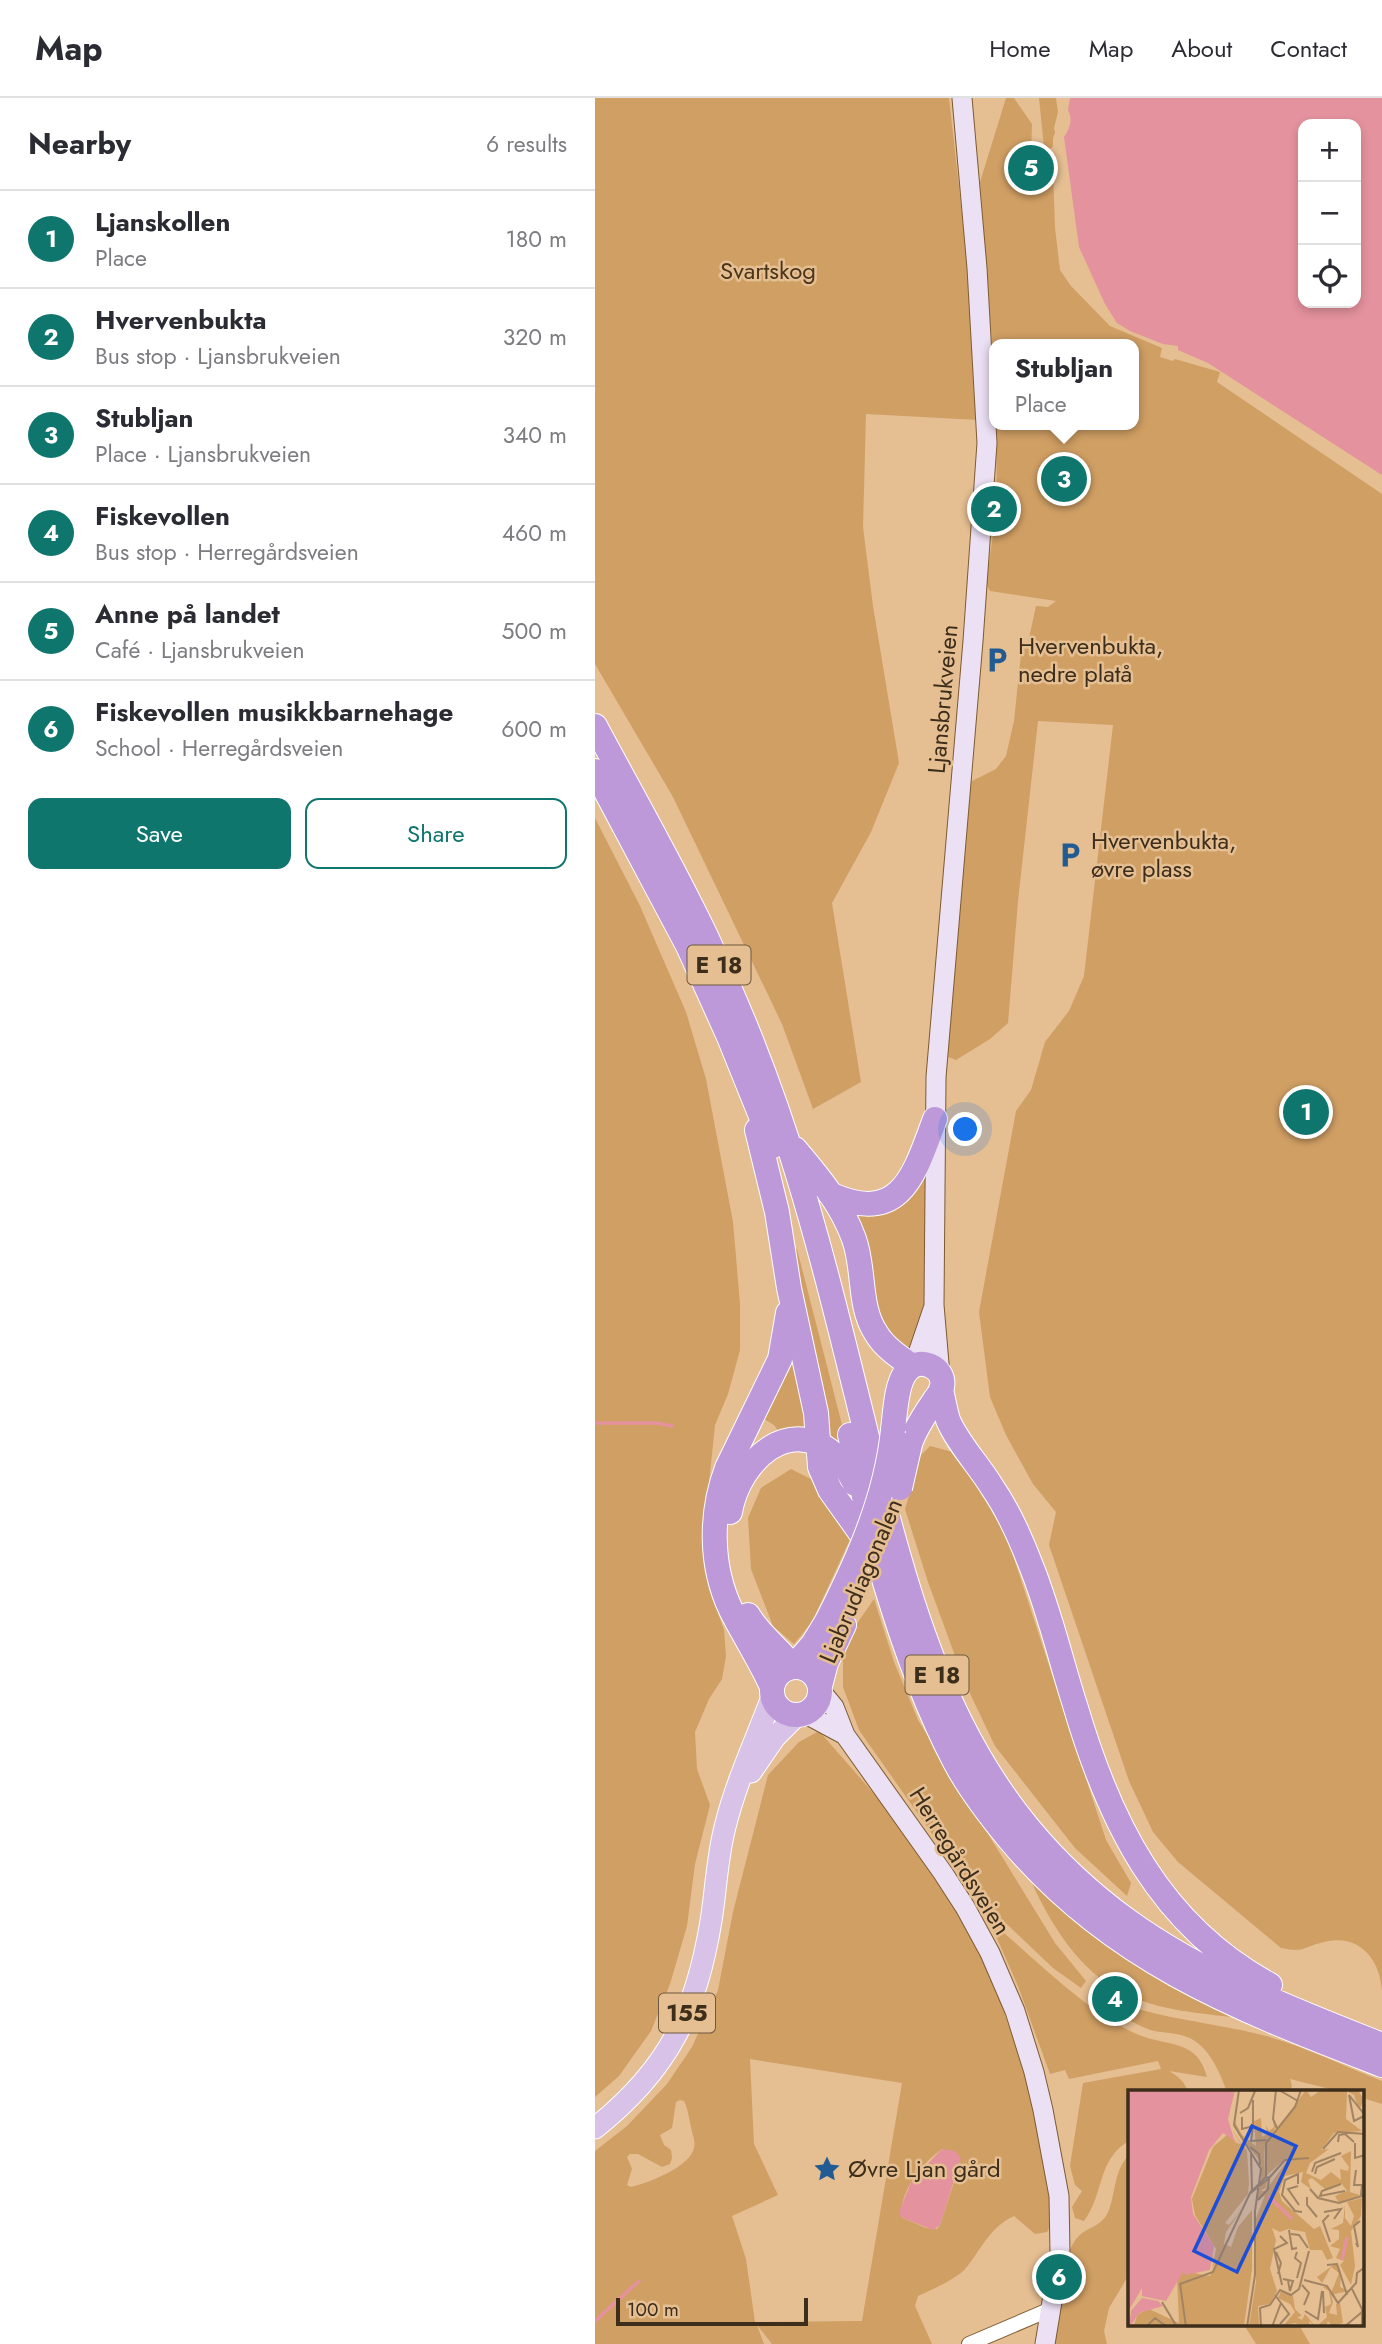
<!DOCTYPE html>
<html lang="en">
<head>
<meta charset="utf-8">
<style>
  :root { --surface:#fff; --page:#f2f2f3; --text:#2b2b33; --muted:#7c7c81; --line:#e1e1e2; --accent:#0f766e }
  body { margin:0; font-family:Jost,sans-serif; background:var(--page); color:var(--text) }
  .controls { position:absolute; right:21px; top:21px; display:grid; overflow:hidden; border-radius:14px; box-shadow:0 4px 10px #0003 }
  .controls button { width:63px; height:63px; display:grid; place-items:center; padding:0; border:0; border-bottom:2px solid var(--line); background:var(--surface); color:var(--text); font:35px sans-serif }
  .scale { position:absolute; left:21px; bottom:18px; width:192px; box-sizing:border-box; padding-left:7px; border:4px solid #3d2e1b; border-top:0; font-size:19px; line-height:24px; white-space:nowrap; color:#3d2e1b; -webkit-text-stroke:5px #e5be92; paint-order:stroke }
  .you { position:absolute; left:371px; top:1032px; width:24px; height:24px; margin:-18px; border:5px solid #fff; border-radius:50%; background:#1a73e8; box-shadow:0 0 0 10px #1a73e833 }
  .badge { display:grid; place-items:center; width:46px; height:46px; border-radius:50%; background:var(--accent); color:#fff; font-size:23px; font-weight:700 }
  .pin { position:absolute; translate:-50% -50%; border:4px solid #fff; box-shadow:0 2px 7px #0006 }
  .popup { position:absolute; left:394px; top:241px; width:150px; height:91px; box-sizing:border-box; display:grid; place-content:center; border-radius:14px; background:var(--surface); filter:drop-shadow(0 2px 5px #0005); font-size:23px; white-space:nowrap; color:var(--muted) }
  .popup b { font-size:26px; color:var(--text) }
  .popup::after { content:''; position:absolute; left:50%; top:100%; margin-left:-14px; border:14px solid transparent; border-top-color:var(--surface) }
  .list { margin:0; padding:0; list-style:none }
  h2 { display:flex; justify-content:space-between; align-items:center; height:91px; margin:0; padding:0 28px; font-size:30px }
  h2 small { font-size:23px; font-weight:400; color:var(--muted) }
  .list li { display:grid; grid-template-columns:46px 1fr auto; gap:21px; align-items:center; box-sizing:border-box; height:98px; padding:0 28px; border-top:2px solid var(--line) }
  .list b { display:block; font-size:26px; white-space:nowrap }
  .list p { margin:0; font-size:23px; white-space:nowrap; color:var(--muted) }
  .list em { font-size:23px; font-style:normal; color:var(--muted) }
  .actions { display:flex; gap:14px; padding:21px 28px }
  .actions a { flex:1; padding:16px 0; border:2px solid var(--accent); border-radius:14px; text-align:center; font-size:24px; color:var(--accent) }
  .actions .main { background:var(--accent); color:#fff }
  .icon { flex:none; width:38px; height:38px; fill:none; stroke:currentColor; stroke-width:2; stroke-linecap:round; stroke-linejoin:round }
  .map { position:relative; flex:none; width:787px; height:2246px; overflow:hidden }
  header { display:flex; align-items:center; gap:42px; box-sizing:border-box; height:98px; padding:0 35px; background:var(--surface); border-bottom:2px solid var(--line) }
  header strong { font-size:33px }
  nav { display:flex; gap:38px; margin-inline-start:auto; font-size:24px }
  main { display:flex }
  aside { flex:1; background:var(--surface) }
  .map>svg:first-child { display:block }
  .green { fill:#d09f64; fill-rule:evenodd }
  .water { fill:#e4929d; fill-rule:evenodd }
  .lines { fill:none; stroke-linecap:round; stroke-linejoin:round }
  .stream { stroke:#e4929d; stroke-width:3.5 }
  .street-casing { stroke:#7d5b31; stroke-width:16 }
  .secondary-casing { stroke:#7d5b31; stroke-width:21 }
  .primary-casing { stroke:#fff; stroke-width:23 }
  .highway-casing { stroke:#fff; stroke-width:26 }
  .street { stroke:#fff; stroke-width:14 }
  .secondary { stroke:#ece0f4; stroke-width:19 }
  .primary { stroke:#d8c2e8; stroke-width:21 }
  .highway { stroke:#be99d9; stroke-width:24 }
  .highway-bridge-casing { stroke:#fff; stroke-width:26; stroke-linecap:butt }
  .highway-bridge { stroke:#be99d9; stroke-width:24 }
  .labels { text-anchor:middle; stroke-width:5; stroke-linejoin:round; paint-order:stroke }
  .shield { fill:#e5be92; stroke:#6f593f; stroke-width:2 }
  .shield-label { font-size:23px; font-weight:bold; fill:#3d2e1b }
  .park-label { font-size:24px; fill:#4c361a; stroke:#e5be92 }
  .poi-label { font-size:24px; fill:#3d2e1b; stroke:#e5be92; text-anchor:start }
  .street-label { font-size:24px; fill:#3d2e1b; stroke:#e5be92 }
  .inset-river { fill:none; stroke:#e4929d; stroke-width:3.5 }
  .inset-road { fill:none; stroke:#a28462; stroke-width:2 }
  .view { fill:#1d4ed8; fill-opacity:0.15; stroke:#1d4ed8; stroke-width:3.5 }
  .inset-edge { fill:none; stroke:#3d2e1b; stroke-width:3.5 }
</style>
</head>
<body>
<header>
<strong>Map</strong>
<nav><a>Home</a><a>Map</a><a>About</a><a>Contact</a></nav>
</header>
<main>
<aside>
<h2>Nearby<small>6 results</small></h2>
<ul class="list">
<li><span class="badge">1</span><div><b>Ljanskollen</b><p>Place</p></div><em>180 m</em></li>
<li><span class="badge">2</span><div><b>Hvervenbukta</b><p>Bus stop · Ljansbrukveien</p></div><em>320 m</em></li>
<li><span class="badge">3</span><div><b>Stubljan</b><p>Place · Ljansbrukveien</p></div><em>340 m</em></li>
<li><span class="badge">4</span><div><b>Fiskevollen</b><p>Bus stop · Herregårdsveien</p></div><em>460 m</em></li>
<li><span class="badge">5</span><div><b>Anne på landet</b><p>Café · Ljansbrukveien</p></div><em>500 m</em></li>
<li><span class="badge">6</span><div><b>Fiskevollen musikkbarnehage</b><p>School · Herregårdsveien</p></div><em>600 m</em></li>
</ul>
<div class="actions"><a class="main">Save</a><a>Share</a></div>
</aside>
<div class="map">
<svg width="787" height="2246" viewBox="0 0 787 2246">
  <rect width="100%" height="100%" fill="#e5be92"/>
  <!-- green -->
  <path class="green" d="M 0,0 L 354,0 L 382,251 L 383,322 L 271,316 L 268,429 L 278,508 L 304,665 L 276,734 L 237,805 L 266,984 L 218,1011 L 187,926 L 78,699 L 0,566 Z
    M 411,0 L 419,0 L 437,26 L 436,57 L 458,72 L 460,130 L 465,172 L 476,188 L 515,228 L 567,250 L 565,259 L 578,263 L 580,261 L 625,274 L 622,284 L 787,396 L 787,1893 C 785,1861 764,1835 729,1844 C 707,1849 711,1855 686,1850 L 583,1764 L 558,1734 L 534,1683 L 454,1447 L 461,1414 L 438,1386 L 411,1337 L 395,1299 L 384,1214 L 421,1013 L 436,992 L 450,944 L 474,913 L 489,878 L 518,627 L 443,623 L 423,803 L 413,925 L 395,941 L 361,962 L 353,959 L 373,685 L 401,671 L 411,658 L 419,623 L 426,556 L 433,545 L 441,508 L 453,509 L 461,503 L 395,493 L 391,486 L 402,409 L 401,327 L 539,327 L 539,246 L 399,246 L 399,273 L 385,84 Z
    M 444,0 L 461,0 L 463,14 L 459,30 L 460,35 L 458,40 L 458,48 L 453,54 L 453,58 L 450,59 Z
    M 0,720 L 45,808 L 91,914 L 111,981 L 138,1124 L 145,1206 L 145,1252 L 133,1296 L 120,1327 L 110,1424 L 111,1465 L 118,1501 L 129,1532 L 131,1558 L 127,1581 L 114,1601 L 100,1634 L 102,1671 L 115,1707 L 100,1766 L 92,1828 L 75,1886 L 56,1933 L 24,1978 L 0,1999 Z
    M 330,1065 L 333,1198 L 317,1254 L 287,1234 L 255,1110 L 263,1112 Z
    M 200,1150 L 202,1151 L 255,1358 L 229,1342 Z
    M 196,1239 L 219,1338 L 184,1334 L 179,1327 L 164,1318 Z
    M 335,1348 L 362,1355 L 379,1376 L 414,1445 L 511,1742 L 536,1785 L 532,1798 L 480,1750 L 400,1648 L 370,1585 L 333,1484 L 310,1411 L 326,1357 Z
    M 196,1371 L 216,1381 L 237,1407 L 257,1437 L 217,1524 L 199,1546 L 178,1528 L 156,1471 L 153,1420 L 166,1390 Z
    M 279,1501 L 299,1564 L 323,1622 L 460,1845 L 491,1883 L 486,1890 L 458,1870 L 378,1794 L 264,1632 L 248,1589 L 248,1558 L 256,1534 Z
    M 224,1633 L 280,1697 L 351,1792 L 391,1861 L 437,1997 L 458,2125 L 452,2134 L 440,2136 L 419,2118 C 395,2129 387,2150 371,2170 C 360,2182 338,2191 323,2198 L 320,2208 L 337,2246 L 177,2246 L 162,2227 L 169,2246 L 0,2246 L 0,2053 L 32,2028 L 72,1986 L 97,1949 L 123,1892 L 138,1814 L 173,1677 L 204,1644 ZM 155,1961 L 307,1985 L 267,2223 L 160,2224 L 151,2161 L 137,2118 L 183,2097 L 159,2046 ZM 85,2002 L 89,2003 C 93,2011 94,2020 96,2029 C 97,2036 101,2043 99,2050 C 95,2069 53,2085 36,2089 L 32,2087 L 37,2071 L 32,2059 L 35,2056 L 43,2056 L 67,2069 L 75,2066 L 77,2060 L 76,2052 L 69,2047 L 65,2037 L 77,2030 L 81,2004 ZM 347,2051 L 365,2066 L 345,2127 L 342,2131 L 331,2130 L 306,2119 C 305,2093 326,2066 347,2051 Z
    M 435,1781 C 466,1813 500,1843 539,1866 C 573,1885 609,1902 644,1920 C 606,1915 563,1913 529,1895 C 484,1874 455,1825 435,1781 Z
    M 397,1829 L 407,1833 C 443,1865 499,1919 544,1937 C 574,1949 602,1941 612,1979 L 574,1973 C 583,1978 590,1984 593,1994 L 535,1994 L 535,2042 C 501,2062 510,2095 489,2123 L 480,2120 L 477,2109 L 487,2093 L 480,2087 L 475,2068 L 488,1985 L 566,1971 L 563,1963 L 474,1981 L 470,1972 L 455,1976 L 423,1888 Z
    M 524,1905 C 572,1922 622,1925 671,1938 C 711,1949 749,1968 787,1983 L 787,2006 L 768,2000 L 768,1994 L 747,1994 L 695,1981 L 697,1988 L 695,1994 L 632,1994 C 624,1972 612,1943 586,1937 C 575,1934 563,1935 553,1931 C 541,1927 530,1919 520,1912 Z
    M 535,2056 L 535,2175 L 514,2210 L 509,2233 L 512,2246 L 455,2246 C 460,2222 467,2156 482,2140 C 492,2128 507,2130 514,2112 C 521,2093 519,2071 535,2056 Z
    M 649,2227 L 704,2227 L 715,2246 L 661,2246 Z"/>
  <!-- water -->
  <path class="water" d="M 475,0 L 787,0 L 787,377 L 613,265 L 583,252 L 583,248 L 568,246 L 535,233 L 522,225 L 510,206 L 484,149 L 469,39 C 475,30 478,22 473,12 ZM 708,26 L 761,26 L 761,205 L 708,205 Z
    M 347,2051 L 360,2053 L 366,2060 L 345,2127 L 338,2132 L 306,2119 L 304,2114 L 317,2082 Z"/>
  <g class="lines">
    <!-- stream -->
    <path class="stream" d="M 0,1325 L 61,1325 L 77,1328
      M 0,2223 L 44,2183"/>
    <!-- street casing -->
    <g class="street-casing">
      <path id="street" d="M 374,2246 L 456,2211"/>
    </g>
    <!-- secondary casing -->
    <g class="secondary-casing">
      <path id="secondary" d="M 319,1267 L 338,1211
        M 345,1277 L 339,1207 L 341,979 L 378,543 L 392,345 L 382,170 L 367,0
        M 225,1592 L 239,1609 L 250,1637 L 348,1775 L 370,1809 L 395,1855 L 420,1913 L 439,1974 L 448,2012 L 464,2098 L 465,2155 L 450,2246
        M 209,1615 L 250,1637"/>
    </g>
    <!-- primary casing -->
    <g class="primary-casing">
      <path id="primary" d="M 156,1674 L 180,1639 L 202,1617
        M 0,2030 C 73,1972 101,1915 116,1823 C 121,1792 122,1760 130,1729 C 141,1684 161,1642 177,1599"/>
    </g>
    <!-- highway casing -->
    <g class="highway-casing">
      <path id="highway" d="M 0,628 C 37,697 76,765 110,836 C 147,914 178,994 203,1077 C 233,1175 256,1276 281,1375 C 328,1556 374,1707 533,1823 C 611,1879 699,1912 787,1947
        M 0,673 L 93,848 L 134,939 L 178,1048
        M 162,1032 L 182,1114 L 194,1190 L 221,1315 L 225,1369 L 235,1392 L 272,1444
        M 200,1051 C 223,1078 247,1107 259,1141 C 270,1171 263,1208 281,1235 C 289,1249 304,1259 317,1268
        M 235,1096 C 306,1128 319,1077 340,1021
        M 346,1291 C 348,1301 350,1312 353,1322 C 363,1346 384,1367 397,1389 C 413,1412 425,1439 435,1465 C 454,1511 465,1560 480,1607 C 514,1723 564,1827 675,1887
        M 298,1332 C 300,1316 301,1286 311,1274 C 323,1257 351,1269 347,1289 C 346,1295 342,1298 339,1303 C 330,1316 320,1331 315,1346
        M 255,1337 C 268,1388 276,1440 292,1491 C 310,1550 331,1609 360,1664 C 375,1692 395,1718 415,1742 C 517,1864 643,1911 787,1967
        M 135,1414 C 144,1363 195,1314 242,1359 C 250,1366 255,1377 260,1386
        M 153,1517 C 165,1538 184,1550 198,1569
        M177 1593a24 24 0 1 1 48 0a24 24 0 1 1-48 0Z
        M 198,1569 L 218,1546 L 232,1523
        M 225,1588 L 231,1565 L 249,1527
        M 177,1589 C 165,1562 149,1538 136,1512 C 115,1468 115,1415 132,1370 L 185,1261 L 193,1215"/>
    </g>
    <!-- street -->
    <use href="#street" class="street"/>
    <!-- secondary -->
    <use href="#secondary" class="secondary"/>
    <!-- primary -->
    <use href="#primary" class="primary"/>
    <!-- highway -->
    <use href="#highway" class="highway"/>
    <!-- highway-bridge casing -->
    <g class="highway-bridge-casing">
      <path id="highway-bridge" d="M 305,1390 L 315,1346
        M 232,1523 C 263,1462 291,1400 298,1332"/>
    </g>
    <!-- highway-bridge -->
    <use href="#highway-bridge" class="highway-bridge"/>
  </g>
  <!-- icons -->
  <defs>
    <g id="parking-bare" transform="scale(2.1)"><path d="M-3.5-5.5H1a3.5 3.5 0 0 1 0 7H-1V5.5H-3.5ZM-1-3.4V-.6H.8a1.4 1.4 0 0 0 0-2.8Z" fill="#225b92" stroke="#e5be92" stroke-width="2.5" paint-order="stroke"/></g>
    <g id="sight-bare" transform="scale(2.1)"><path d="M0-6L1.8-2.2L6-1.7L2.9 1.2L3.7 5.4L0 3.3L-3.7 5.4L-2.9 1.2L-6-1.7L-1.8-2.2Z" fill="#225b92" stroke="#e5be92" stroke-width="2.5" paint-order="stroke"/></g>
  </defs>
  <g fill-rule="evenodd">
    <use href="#parking-bare" x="402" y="562"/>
    <use href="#parking-bare" x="475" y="757"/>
    <use href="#sight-bare" x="232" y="2071"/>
  </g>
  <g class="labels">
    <!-- shield labels -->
    <g class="shield">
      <rect x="92.5" y="847.5" width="63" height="39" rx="5"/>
      <rect x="310.5" y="1557.5" width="63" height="39" rx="5"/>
      <rect x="64" y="1895.5" width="56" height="39" rx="5"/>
    </g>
    <g class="shield-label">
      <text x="124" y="875">E 18</text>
      <text x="342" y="1585">E 18</text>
      <text x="92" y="1923">155</text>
    </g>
    <!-- park labels -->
    <g class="park-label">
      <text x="173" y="181">Svartskog</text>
    </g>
    <!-- poi labels -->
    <g class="poi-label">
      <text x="423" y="556">Hvervenbukta,<tspan x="423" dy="28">nedre platå</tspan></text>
      <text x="496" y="751">Hvervenbukta,<tspan x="496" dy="28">øvre plass</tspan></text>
      <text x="253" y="2079">Øvre Ljan gård</text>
    </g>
    <!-- street labels -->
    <g class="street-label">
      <text transform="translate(348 601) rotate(-85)" y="8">Ljansbrukveien</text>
      <text transform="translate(266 1483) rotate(-67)" y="8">Ljabrudiagonalen</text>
      <text transform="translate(365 1763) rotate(58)" y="8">Herregårdsveien</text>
    </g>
  </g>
  <!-- overview -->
  <g transform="translate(533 1992)">
    <rect width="236" height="236" fill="#e5be92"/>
    <path d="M 178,0 L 183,7 L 193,0 L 230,0 L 236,10 L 231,20 L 226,5 L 219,1 L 218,29 L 234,41 L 206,43 L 193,60 L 201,59 L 182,73 L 178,83 L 193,90 L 203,82 L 213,90 L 212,79 L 220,81 L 221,77 L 213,66 L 223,61 L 222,102 L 232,105 L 211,113 L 207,106 L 219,101 L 214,94 L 198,100 L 184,88 L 180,90 L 183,99 L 173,92 L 175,82 L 157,86 L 151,102 L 154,111 L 186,139 L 192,136 L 205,168 L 199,170 L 194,160 L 182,160 L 177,142 L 160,139 L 152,142 L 144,138 L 148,150 L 142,179 L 149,201 L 142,214 L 130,216 L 131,236 L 121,236 L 128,192 L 128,128 L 137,105 L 128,112 L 132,96 L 139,90 L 138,98 L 132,101 L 138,101 L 140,90 L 141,96 L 159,71 L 182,68 L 157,69 L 139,85 L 136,55 L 137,87 L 133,91 L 132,71 L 111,45 L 108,39 L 106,30 L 114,45 L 128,56 L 126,31 L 133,28 L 134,47 L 139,44 L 138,35 L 141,41 L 146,37 L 145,31 L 148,37 L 144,45 ZM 104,40 L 119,61 L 121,93 L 120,104 L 97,133 L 101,135 L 114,119 L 98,142 L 96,154 L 103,157 L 110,137 L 124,120 L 124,179 L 116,236 L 5,237 L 10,224 L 21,219 L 51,233 L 49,187 L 55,181 L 82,186 L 90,167 L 84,179 L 88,159 L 67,125 L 64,109 L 85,57 L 100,44 L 108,53 L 113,54 ZM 234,108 L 233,126 L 223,141 L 227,176 L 223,195 L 212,175 L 216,171 L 208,168 L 212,159 L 202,156 L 211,149 L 211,140 L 203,139 L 215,133 L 217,114 L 217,128 L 223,136 L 226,126 L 219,112 ZM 208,173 L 213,182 L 212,197 L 221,201 L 206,204 L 210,212 L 203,205 L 205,212 L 201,223 L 209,225 L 208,214 L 212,213 L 215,233 L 204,236 L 200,231 L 198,236 L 189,236 L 199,227 L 197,217 L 203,214 L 201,201 L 195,197 L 200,197 L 203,203 L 211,183 L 203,177 L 194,193 L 189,187 ZM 153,201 L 165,206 L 167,219 L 174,226 L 169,227 L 174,230 L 177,224 L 187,236 L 181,231 L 182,236 L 166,233 L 155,236 L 167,222 L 162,214 L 150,208 Z" fill="#d09f64"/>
    <path d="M 0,0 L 107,0 L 100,29 L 106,49 L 113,55 L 95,43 L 81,60 L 63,107 L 65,124 L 86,156 L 82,180 L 57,185 L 55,182 L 38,211 L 14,206 L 14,198 L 1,220 L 3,228 L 3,221 L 14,208 L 30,211 L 35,216 L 11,223 L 2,237 L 0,236 Z" fill="#e4929d"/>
    <path class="inset-river" d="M 140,106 L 164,129M 214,170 L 219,147"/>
    <path class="inset-road" d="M 111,0 L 106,35 L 133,79 L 127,121 L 127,185 L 119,237M 148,0 L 145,29 L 149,38M 151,0 L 170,11M 125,10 L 125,36M 112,23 L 120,18 L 127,1M 236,24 L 221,5 L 226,31 L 236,26M 114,27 L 114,39 L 125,36 L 123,51 L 138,50M 210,52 L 211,45 L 217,44 L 226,52M 227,53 L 227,68 L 237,65M 122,57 L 131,64 L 132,75M 195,59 L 210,42 L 237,44M 123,62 L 124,101M 228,80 L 226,95 L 234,95 L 233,105M 184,82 L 187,73 L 213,63M 187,84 L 189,77 L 207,69M 138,86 L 138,53 L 167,17 L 173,0M 138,87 L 141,88 L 124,102 L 124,101 ZM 141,88 L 157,70 L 181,68M 170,94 L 170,84 L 157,90 L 154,105 L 167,121 L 174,122M 213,94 L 194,101 L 192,106 L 217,101M 170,96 L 160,99 L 171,115M 182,99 L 190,108 L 211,113 L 237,105M 179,107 L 179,115 L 189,127M 130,110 L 140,99 L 141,88M 196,122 L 213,119 L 206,129M 201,125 L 195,131 L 202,152M 161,140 L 164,159 L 169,158M 163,144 L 171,145 L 180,158M 152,146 L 159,153 L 146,159 L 154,195M 228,153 L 230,157 L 226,136 L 232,131M 148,162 L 153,173 L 150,184M 169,162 L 167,168 L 173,173 L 169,188M 199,175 L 209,174 L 219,205M 155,189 L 165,191 L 162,201 L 160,191M 176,190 L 199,196 L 210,213 L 228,193M 228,194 L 229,183 L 237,177M 174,195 L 181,203 L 176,215M 224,199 L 234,219 L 234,237M 195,201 L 196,223M 147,205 L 161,224 L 152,234M 34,212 L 49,237M 177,221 L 190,229 L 194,201M 18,237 L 27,228 L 39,237M 58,237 L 52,194 L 85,182 L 123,101M 133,237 L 132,218 L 142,215 L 152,200 L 163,205 L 171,199 L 181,161M 144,237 L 153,213M 216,237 L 234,222"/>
    <path class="view" d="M 124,36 L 168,56 L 109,182 L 66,161 Z"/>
    <rect width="236" height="236" class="inset-edge"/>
  </g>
</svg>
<div class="controls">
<button>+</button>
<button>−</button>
<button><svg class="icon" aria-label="locate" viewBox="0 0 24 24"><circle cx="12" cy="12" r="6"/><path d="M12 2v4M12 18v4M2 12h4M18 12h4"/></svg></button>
</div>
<div class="scale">100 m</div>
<div class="you"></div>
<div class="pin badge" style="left:711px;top:1014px">1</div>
<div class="pin badge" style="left:399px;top:411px">2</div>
<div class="pin badge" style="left:469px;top:381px">3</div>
<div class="popup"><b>Stubljan</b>Place</div>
<div class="pin badge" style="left:520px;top:1901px">4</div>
<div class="pin badge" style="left:436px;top:70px">5</div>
<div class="pin badge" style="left:464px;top:2179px">6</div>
</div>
</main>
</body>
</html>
